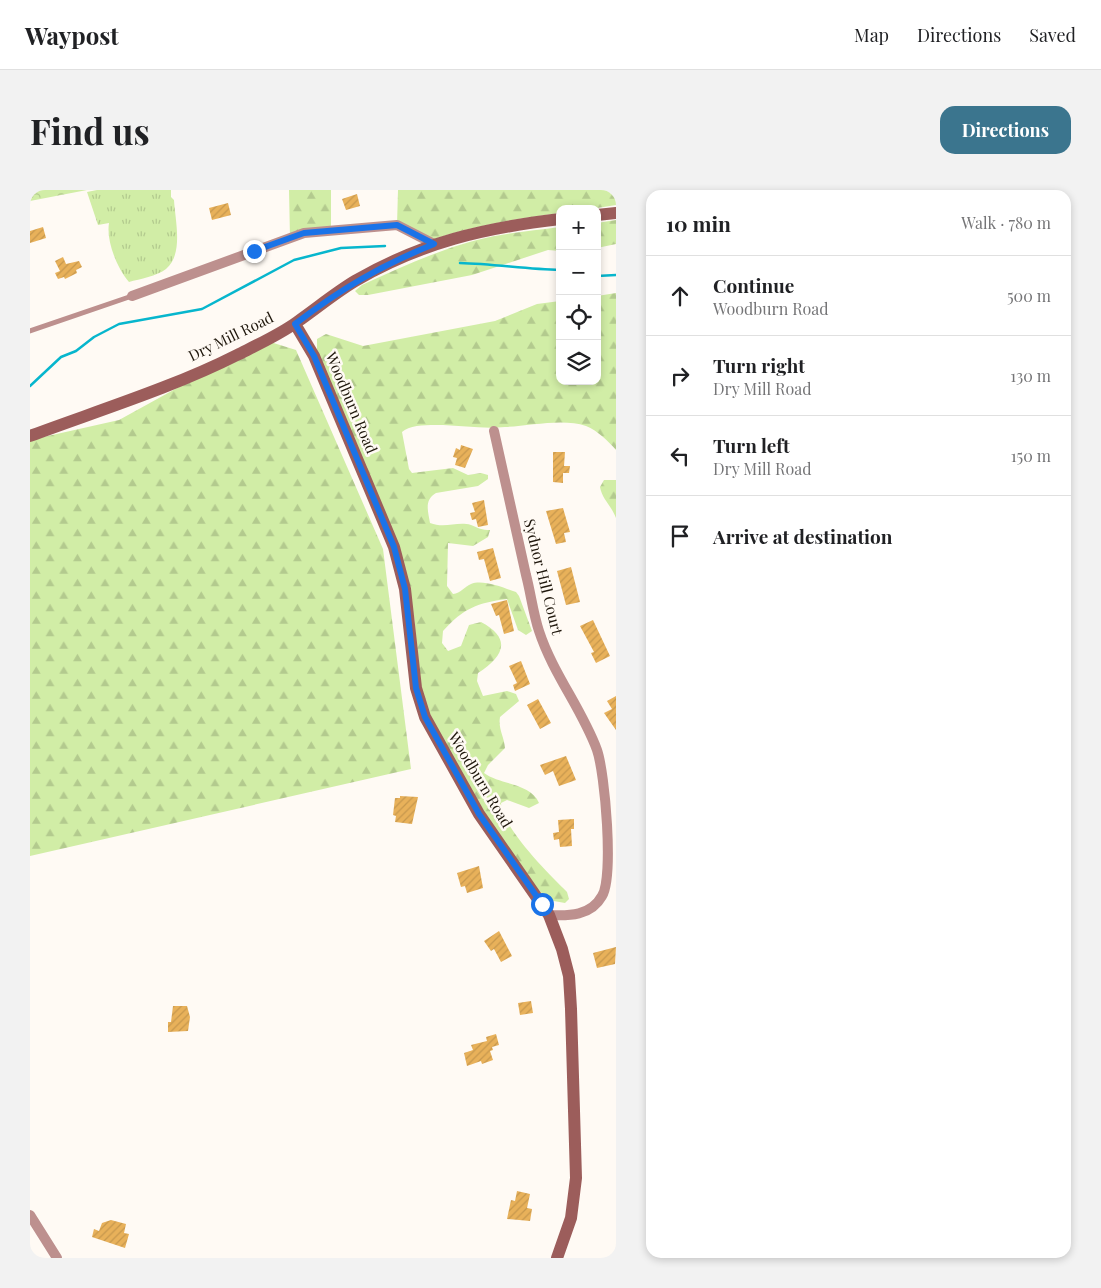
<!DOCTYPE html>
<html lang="en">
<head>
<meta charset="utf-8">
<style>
  :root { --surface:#fff; --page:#f2f2f2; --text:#202124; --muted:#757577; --line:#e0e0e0; --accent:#3b758e }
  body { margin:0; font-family:"Playfair Display",serif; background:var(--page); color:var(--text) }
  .controls { position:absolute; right:15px; top:15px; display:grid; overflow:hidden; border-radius:10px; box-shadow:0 2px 8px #0003 }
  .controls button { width:45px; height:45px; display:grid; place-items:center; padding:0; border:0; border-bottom:1px solid var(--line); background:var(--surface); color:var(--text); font:25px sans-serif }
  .stop { position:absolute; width:15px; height:15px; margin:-11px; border:4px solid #1a73e8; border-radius:50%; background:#fff }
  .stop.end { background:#1a73e8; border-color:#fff; box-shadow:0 1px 5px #0008 }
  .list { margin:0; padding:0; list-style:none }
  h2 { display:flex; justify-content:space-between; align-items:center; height:65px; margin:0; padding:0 20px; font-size:21px }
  h2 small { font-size:16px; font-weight:400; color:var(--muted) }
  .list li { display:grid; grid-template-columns:32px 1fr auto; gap:15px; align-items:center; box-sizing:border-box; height:80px; padding:0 20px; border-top:1px solid var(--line) }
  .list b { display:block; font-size:19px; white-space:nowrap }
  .list p { margin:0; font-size:16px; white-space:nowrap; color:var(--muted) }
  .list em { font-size:16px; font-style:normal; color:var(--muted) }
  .icon { flex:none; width:28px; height:28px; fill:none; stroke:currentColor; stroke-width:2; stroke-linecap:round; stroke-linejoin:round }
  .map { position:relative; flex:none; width:586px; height:1068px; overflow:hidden; border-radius:15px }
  header { display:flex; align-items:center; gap:30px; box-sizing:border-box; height:70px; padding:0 25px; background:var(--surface); border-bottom:1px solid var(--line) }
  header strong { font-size:24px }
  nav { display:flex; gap:28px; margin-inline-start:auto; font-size:18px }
  .intro { display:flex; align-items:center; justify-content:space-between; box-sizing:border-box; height:120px; padding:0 30px }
  h1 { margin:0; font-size:35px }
  .button { padding:12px 22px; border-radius:15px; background:var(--accent); color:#fff; font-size:18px; font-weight:700 }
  main { display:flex; gap:30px; padding:0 30px }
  aside { flex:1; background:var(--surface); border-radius:15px; box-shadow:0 2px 8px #0003 }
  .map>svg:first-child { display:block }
  .grass { fill:url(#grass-tufts) }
  .forest { fill:url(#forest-firs) }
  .park { fill:url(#park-crowns) }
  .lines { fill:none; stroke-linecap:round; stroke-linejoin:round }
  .stream { stroke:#07b6cd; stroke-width:2.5 }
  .building { fill:url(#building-hatch) }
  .lane { stroke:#bd908e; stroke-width:5 }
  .street { stroke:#bd908e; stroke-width:10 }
  .secondary { stroke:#9c5d5b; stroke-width:12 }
  .route { stroke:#1a73e8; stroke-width:6 }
  .labels { text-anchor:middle; stroke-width:5; stroke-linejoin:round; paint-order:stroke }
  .street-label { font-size:15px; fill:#1e160b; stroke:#fffaf4 }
</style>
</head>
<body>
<header>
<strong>Waypost</strong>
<nav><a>Map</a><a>Directions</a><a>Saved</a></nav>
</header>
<div class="intro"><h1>Find us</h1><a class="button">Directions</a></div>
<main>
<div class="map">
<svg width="586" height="1068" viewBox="0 0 586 1068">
  <defs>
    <pattern id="grass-tufts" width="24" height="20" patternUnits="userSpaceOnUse" patternTransform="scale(1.25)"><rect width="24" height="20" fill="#d1eda6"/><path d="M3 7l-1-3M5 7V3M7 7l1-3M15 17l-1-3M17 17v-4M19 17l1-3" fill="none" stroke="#b3ca8e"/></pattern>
    <pattern id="forest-firs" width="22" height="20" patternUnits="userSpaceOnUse" patternTransform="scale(1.25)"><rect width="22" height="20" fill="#d1eda6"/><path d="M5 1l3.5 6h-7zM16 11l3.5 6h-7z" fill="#b3ca8e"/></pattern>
    <pattern id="park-crowns" width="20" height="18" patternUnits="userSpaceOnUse" patternTransform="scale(1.25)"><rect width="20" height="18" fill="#d1eda6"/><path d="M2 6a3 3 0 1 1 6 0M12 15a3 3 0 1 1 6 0" fill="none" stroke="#b3ca8e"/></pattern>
    <pattern id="building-hatch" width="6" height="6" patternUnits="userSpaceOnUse" patternTransform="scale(1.25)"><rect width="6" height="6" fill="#e8b15a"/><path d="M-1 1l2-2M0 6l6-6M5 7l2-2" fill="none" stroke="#c7984d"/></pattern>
  </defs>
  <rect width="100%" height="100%" fill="#fffaf4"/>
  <!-- grass -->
  <path class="grass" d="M 67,0 L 141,0 L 141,7 L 144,10 C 145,30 154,64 136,79 C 127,86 110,89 99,92 C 87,78 76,51 79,33 L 68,35 L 57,2 Z"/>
  <!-- forest -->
  <path class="forest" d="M 259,0 L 301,0 L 301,41 L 260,48 Z
    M 368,0 L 586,0 L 586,15 L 561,19 L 530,19 L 530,23 C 484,29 441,36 398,51 L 367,35 Z
    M 586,30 L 586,54 L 567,58 L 567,33 Z
    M 530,37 L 530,61 L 518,60 L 442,85 L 338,105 L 329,105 L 325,101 L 332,95 C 374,76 418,55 465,46 C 486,42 508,40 530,37 Z
    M 586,103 L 586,260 C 578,251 568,241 556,236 C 533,228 499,236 475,237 C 455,239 433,236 413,235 C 402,235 380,234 372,242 L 379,279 L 382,283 L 423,278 L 438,285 L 451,283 L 458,285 L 458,289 L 448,296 L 406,303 C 394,310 398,321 400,333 C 415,339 427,331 441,335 C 448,338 452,340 460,340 L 458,347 L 443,356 L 418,353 L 417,396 L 423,404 C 431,403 434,397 441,394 C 453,389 474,398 486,402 L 489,406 L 502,441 L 496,445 L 488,440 L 477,409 C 447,413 434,418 413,441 L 412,453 L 418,461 L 431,456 L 439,435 L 451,432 C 483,449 473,467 448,483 L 447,491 L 453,506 L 477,501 L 486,504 L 489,511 L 470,527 C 468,539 474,546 475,558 L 458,575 L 454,583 C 470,595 501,593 509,613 L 499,618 L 477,610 L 471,613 C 472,638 519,684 537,702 L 539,709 L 535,713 L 518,710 L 503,694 L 468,645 L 398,526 L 388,482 L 384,426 L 287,161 L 287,149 L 296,144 L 333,156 L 465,131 L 507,114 L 530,111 L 530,191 L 567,191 L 567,106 Z
    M 234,150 L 266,160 L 353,359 L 381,579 L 0,666 L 0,250 L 89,230 Z
    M 574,290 L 586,290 L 586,328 C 581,315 572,309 570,297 Z"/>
  <!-- park -->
  <path class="park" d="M 0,0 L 57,0 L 0,11 Z"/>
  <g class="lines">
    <!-- stream -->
    <path class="stream" d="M 430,73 C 464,74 496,79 530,80
      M 567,86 L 586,85
      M 0,196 L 31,167 L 46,161 L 64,147 L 89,134 L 172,119 L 264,70 L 311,58 L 355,56"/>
  </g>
  <!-- building -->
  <path class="building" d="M 327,4 L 330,16 L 316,20 L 312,9 Z
    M 198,13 L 201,25 L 182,30 L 179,18 Z
    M 13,37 L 16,48 L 0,53 L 0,41 Z
    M 33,67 L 36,74 L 49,71 L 52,77 L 46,80 L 47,83 L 35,89 L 34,87 L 28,89 L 25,83 L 30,81 L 25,71 Z
    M 431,255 L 443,259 L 435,278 L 425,275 L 427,268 L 423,267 L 426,258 L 430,260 Z
    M 523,262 L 535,262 L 534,276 L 540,276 L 539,283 L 533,283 L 533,293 L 523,292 Z
    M 454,310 L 458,335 L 448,337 L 446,329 L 442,330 L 440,323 L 445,322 L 442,313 Z
    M 533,318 L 540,342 L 534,343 L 536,352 L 526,354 L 516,321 Z
    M 463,358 L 471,388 L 460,391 L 454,369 L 449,370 L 447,362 Z
    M 541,377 L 550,412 L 536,415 L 527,381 Z
    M 477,410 L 484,441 L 474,444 L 469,425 L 466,426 L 461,414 Z
    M 563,430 L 580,466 L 566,473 L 561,463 L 564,462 L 550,436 Z
    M 491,471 L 500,494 L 485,501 L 483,495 L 487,493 L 479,476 Z
    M 586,506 L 586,540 L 574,523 L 582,519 L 577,511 Z
    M 508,509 L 521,533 L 510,539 L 497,515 Z
    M 536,566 L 546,590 L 529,596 L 523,581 L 515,585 L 510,575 Z
    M 370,606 L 388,607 L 382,634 L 365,632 L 366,626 L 363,625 L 365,608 L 370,608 Z
    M 544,629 L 544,639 L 541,639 L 542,656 L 530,657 L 529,649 L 524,650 L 523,643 L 529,642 L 528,630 Z
    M 449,676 L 453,698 L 437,703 L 435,696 L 431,697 L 427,683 Z
    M 469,741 L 482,766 L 471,772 L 464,759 L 461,761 L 454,751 Z
    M 586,757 L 585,774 L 567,778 L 563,763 Z
    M 501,811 L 503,823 L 490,825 L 488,813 Z
    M 143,816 L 157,816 L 160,827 L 158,841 L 138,842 L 138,832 L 141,832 Z
    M 466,844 L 469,855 L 462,857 L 463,860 L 460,861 L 463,870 L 452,874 L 451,871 L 437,876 L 434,863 L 443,860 L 441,855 L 457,851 L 456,847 Z
    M 487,1001 L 500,1004 L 497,1018 L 502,1019 L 500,1031 L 477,1029 L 481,1010 L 485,1011 Z
    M 81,1030 L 96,1034 L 94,1043 L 99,1044 L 95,1058 L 62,1047 L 64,1039 L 69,1041 L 72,1033 Z"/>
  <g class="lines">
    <!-- lane -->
    <path class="lane" d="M 0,141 L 102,106"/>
    <!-- street -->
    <path class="street" d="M 102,106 L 274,43 L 367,35 L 404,54
      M 464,241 C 475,289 485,337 496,385 C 501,404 503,423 509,441 C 523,484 552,519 567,560 C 575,583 584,687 572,706 C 561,726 539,726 519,725
      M 0,1025 L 27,1068"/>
    <!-- secondary -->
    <path class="secondary" d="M 567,25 L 586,23
      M 265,134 L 284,166 L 364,357 L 375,399 L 386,498 L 395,527 L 449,624 L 519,725 L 532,759 L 539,786 L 541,819 L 546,988 L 541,1028 L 527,1068
      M 0,246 C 67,221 144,197 207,165 C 227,155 249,145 267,132 C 287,118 305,103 325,91 C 392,52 454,38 530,29"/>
  </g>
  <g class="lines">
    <!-- route -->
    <path class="route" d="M 224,61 L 274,43 L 367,35 L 404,54 C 350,76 312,98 265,134 L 284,166 L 364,357 L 375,399 L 386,498 L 395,527 L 449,624 L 512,714"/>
  </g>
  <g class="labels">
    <!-- street labels -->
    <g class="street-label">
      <text transform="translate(201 147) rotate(-26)" y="5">Dry Mill Road</text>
      <text transform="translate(321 213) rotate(67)" y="5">Woodburn Road</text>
      <text transform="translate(513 387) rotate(76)" y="5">Sydnor Hill Court</text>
      <text transform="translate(450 590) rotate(59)" y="5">Woodburn Road</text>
    </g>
  </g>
</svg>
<div class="controls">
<button>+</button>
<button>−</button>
<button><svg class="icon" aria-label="locate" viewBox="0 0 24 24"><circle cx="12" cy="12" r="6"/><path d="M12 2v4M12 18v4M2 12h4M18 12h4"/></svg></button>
<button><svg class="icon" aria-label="layers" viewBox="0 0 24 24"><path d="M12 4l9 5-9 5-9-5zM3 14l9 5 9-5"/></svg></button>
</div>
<div class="stop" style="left:512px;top:714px"></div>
<div class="stop end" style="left:224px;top:61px"></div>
</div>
<aside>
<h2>10 min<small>Walk · 780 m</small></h2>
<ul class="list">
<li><svg class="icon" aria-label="ahead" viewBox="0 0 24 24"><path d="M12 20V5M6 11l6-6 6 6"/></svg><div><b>Continue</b><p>Woodburn Road</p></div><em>500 m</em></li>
<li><svg class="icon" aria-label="right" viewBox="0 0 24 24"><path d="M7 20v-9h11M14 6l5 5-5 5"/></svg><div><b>Turn right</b><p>Dry Mill Road</p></div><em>130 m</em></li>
<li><svg class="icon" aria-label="left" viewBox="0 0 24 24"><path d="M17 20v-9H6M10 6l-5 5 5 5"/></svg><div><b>Turn left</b><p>Dry Mill Road</p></div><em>150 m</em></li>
<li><svg class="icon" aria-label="arrive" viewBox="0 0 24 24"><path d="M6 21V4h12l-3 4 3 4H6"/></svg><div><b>Arrive at destination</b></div></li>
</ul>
</aside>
</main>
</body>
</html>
